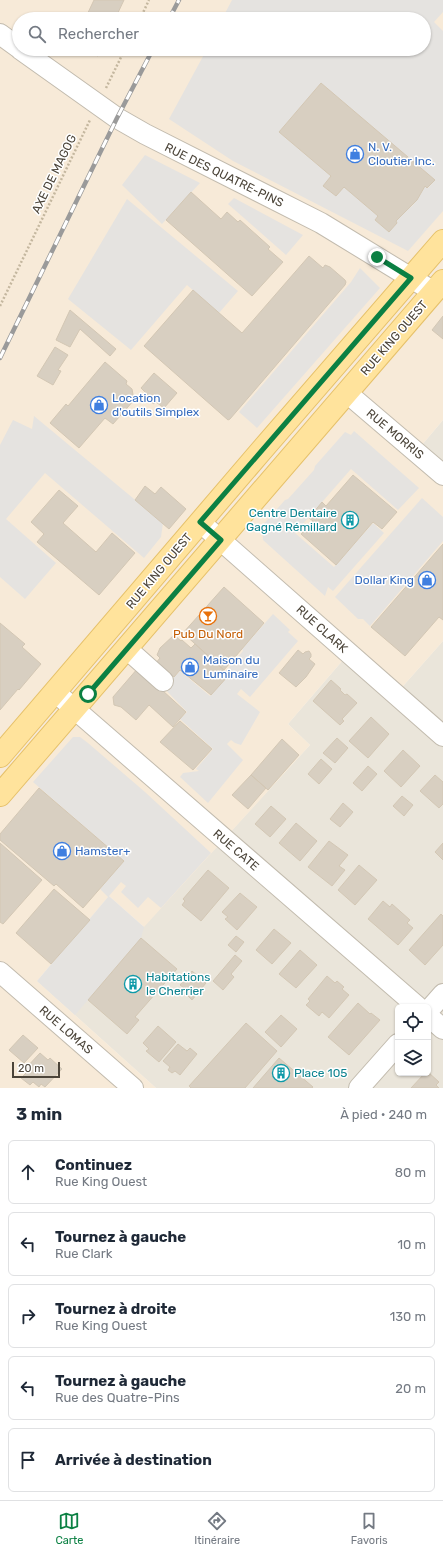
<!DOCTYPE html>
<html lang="fr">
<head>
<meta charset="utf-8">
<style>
  :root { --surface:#fff; --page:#f6f6f7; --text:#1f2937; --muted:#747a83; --line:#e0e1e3; --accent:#0b8043 }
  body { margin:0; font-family:Rubik,sans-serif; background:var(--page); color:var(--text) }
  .controls { position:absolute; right:12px; bottom:12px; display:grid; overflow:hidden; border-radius:6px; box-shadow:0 1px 3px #0004 }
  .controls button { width:36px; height:36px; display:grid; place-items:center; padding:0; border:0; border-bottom:1px solid var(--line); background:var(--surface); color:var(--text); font:20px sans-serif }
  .scale { position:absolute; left:12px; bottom:10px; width:48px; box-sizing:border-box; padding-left:4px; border:2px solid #4b4439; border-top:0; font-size:11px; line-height:14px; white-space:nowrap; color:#4b4439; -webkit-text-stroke:3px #fff; paint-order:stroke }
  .stop { position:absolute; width:12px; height:12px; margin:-9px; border:3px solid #0b8043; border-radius:50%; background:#fff }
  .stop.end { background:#0b8043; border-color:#fff; box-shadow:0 1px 4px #0008 }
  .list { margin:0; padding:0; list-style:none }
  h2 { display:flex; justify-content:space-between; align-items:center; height:52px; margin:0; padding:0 16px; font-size:17px }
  h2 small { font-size:13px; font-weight:400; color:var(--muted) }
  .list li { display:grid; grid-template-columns:26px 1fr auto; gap:12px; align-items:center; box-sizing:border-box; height:64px; margin:0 8px 8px; padding:0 8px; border:1px solid var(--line); border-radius:6px }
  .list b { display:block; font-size:15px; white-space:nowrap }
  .list p { margin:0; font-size:13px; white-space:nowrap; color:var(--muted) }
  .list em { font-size:13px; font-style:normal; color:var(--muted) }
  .icon { flex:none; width:22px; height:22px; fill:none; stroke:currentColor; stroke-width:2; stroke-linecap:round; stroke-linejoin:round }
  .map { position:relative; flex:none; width:443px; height:1088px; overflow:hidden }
  .search { position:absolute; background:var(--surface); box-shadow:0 1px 3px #0004; left:12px; right:12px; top:12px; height:44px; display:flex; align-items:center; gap:10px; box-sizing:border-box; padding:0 14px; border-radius:22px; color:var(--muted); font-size:15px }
  .sheet { height:412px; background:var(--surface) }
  nav { display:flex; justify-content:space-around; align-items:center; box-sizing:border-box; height:56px; border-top:1px solid var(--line); background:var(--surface); font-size:11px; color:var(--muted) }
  nav a { display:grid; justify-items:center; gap:2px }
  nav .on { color:var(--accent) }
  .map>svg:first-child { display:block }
  .residential { fill:#eae5da; fill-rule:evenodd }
  .commercial { fill:#f7ead8; fill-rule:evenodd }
  .parking { fill:#e5e3e0; fill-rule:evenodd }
  .building { fill:#d8cfc1; stroke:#d3c7b4 }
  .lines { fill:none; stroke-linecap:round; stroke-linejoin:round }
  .minor-casing { stroke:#c2bbae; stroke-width:22 }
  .major-casing { stroke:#e6c16a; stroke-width:24 }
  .path { stroke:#c4b79f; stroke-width:2.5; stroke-dasharray:2 2; stroke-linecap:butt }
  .minor { stroke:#fff; stroke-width:20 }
  .major { stroke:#ffe39c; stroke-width:22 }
  .rail-casing { stroke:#9a9a9a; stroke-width:4.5 }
  .rail { stroke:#fff; stroke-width:3; stroke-dasharray:9; stroke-linecap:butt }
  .route { stroke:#0b8043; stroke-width:5 }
  .labels { text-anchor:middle; stroke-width:3; stroke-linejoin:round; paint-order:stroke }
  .shop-label { font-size:12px; fill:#366cbe; stroke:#fff; text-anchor:start }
  .street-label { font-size:12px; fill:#4b4439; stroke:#fff }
  .culture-label { font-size:12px; fill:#0d838f; stroke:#fff; text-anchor:start }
  .food-label { font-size:12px; fill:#c56008; stroke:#fff }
</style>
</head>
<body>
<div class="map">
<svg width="443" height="1088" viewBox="0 0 443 1088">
  <rect width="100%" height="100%" fill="#f6f3ec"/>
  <!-- residential -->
  <path class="residential" d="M 443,420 L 443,475 L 416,452 Z
    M 443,641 L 443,1088 L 156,1088 L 37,981 L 144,926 L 310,745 L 288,724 L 349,653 L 396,694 ZM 398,1007 L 428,1007 L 428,1073 L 398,1073 Z"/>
  <!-- commercial -->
  <path class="commercial" d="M 0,0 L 443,0 L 443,420 L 416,452 L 443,475 L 443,641 L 396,694 L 349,653 L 288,724 L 310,745 L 144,927 L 109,896 L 37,981 L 156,1088 L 0,1088 ZM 19,19 L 424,19 L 424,49 L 19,49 Z"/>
  <!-- parking -->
  <path class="parking" d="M 232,0 L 443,0 L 443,12 L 434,22 L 443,31 L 443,211 L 408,251 L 233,161 L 169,119 L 207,49 L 424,49 L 424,19 L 222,19 ZM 321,83 L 435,180 L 428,188 L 425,186 L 417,200 L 412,206 L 401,214 L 396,221 L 397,223 L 389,232 L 375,220 L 378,216 L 344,187 L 336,196 L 324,186 L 331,176 L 279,132 Z
    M 145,155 L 200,183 L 162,224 L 122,185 Z
    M 234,198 L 303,235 L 286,255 L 228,204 Z
    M 127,199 L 238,291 L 219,313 L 187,285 L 131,350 L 68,299 Z
    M 360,268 L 380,288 L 257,428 L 239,412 L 351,282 Z
    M 34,416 L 163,523 L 161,537 L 144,558 L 45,473 L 6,519 L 56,563 L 25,599 L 0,577 L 0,445 L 13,420 L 32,429 Z
    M 354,431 L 419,488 L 398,510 L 351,469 L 295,533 L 334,567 L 373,523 L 384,533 L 333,591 L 328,587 L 325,596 L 263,540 L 262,526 L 285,500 L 288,499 L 314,470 L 315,466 L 345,432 L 351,435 Z
    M 422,498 L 443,517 L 443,541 L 370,626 L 363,619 L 358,619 L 335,597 Z
    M 273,614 L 290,630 L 288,632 L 298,641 L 250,697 L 241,689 L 237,694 L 260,712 L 241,745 L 235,743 L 231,740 L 227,744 L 243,760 L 208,803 L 180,777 L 183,773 L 199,771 L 196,769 L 213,749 L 180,719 L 187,712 L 161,685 L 171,678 L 173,678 L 180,671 L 210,696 L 229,675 L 226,671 L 243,651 L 242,649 Z
    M 73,737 L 80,737 L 88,743 L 145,792 L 211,853 L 161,908 L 148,897 L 138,908 L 121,892 L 126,886 L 121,882 L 109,896 L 144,927 L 141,938 L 75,1015 L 37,981 L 108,897 L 100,889 L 124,861 L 33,782 Z"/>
  <!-- building -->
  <path class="building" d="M 94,0 L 124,0 L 115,19 L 85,19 Z
    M 84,49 L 101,49 L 98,56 Z
    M 321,83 L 435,180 L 427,188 L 425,186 L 417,200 L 396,221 L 397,223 L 389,232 L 375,220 L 378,216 L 344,187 L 336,196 L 323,186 L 331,176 L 279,132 Z
    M 191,192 L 221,219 L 227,212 L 238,222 L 240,220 L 270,247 L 268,249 L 283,262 L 252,296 L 166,220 Z
    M 309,256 L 323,268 L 325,265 L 330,267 L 345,280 L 346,282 L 345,285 L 230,419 L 228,420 L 144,346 L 193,290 L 242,333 Z
    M 70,310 L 116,349 L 110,356 L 80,329 L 70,347 L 56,340 Z
    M 443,316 L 443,339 L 432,330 Z
    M 55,347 L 68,355 L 58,370 L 61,371 L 53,385 L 37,376 Z
    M 105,362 L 127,381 L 126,384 L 132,389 L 134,400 L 113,424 L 105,418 L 79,448 L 50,423 L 66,404 L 68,406 Z
    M 154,373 L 177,393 L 164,408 L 156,402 L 154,404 L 146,398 L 148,395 L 141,388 Z
    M 353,475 L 397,512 L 382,529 L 373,522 L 336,565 L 301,534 L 313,521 L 309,518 L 322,502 L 326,506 Z
    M 145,486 L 155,494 L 161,487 L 186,509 L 169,529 L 135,500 Z
    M 59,490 L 78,506 L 63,523 L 96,552 L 112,533 L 135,553 L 99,595 L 37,542 L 44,534 L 31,522 Z
    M 443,544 L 443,620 L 439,617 L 405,656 L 371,627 Z
    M 224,587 L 264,623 L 224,670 L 183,633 Z
    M 0,623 L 25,644 L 22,647 L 41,664 L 19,690 L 18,689 L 0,710 Z
    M 174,635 L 181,641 L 182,640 L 191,648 L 195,644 L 229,675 L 211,695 L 180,670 L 174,677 L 155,664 L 160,658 L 157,655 L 160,648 Z
    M 298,650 L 303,654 L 305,652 L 309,651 L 311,654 L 311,657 L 309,659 L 315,664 L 306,677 L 296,687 L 279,673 Z
    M 138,668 L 186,712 L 173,727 L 149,705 L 136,720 L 121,707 L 114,705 L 113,697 Z
    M 331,680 L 341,689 L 340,690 L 345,695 L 347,694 L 357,703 L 342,719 L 344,721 L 340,725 L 313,701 Z
    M 371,717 L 389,734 L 368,758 L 349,741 Z
    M 180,721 L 212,749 L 193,770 L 160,742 Z
    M 337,738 L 348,748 L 335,763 L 323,753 Z
    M 282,739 L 299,755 L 268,790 L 251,775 Z
    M 403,750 L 420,766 L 401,787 L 384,771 Z
    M 321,759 L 332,769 L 319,784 L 308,774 Z
    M 368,766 L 377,774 L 362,791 L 353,783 Z
    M 251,775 L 266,788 L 248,809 L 232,795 Z
    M 435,775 L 443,782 L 443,804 L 439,808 L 420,791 Z
    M 39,788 L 124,861 L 83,908 L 56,884 L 54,886 L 0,840 L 0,834 Z
    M 402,796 L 413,805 L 404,816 L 393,806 Z
    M 343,803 L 353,812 L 340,827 L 330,819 Z
    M 271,806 L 286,819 L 270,837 L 255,824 Z
    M 296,823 L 317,841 L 300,861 L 279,843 Z
    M 329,841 L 348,855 L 339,866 L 345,870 L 332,886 L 308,867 Z
    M 0,843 L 42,880 L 3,924 L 0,922 Z
    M 443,843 L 443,860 L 435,852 Z
    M 359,865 L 377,880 L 355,905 L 338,890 Z
    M 208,870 L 229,888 L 201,921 L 182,905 L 185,901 L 183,899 Z
    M 54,889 L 90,920 L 51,964 L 16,933 Z
    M 240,893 L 257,907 L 237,930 L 225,919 L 228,917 L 222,912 Z
    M 383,901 L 390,907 L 392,904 L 410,920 L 407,923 L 413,928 L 398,945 L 368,919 Z
    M 441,914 L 443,916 L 443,945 L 425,965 L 409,950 Z
    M 274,929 L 291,943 L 272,964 L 256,950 Z
    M 236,936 L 244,942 L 236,952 L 228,945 Z
    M 141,938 L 177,969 L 135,1017 L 139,1020 L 127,1034 L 88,1000 Z
    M 300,950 L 317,965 L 296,988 L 279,974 Z
    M 235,955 L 242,961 L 231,974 L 234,977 L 223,990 L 213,981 Z
    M 192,971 L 206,983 L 192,1000 L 185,993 L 187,990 L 180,985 Z
    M 327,976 L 335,983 L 337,981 L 344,987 L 342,989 L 349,995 L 329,1018 L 322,1012 L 319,1016 L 306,1005 L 310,1001 L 308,999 Z
    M 358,1003 L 370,1014 L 371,1013 L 380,1020 L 349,1055 L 328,1037 Z
    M 281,1015 L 297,1029 L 281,1047 L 265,1032 Z
    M 246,1023 L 277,1051 L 245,1088 L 191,1088 L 189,1086 Z
    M 158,1026 L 176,1042 L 159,1062 L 146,1051 L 149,1049 L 143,1043 Z
    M 23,1035 L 38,1048 L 24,1063 L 9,1050 Z
    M 178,1044 L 187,1051 L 190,1048 L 197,1054 L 180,1075 L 175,1071 L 172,1073 L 168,1070 L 170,1067 L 163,1061 Z
    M 40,1053 L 48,1060 L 50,1058 L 62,1069 L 45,1087 L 41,1084 L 39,1087 L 33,1082 L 30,1085 L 21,1078 L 28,1071 L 25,1069 Z
    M 279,1058 L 313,1087 L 312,1088 L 253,1088 Z
    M 428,1072 L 439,1082 L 436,1085 L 439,1088 L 411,1088 L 425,1073 Z"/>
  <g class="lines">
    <!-- minor casing -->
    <g class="minor-casing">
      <path id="minor" d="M 0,34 L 19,48
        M 20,49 L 117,118 L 145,134 L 321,223 L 434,292
        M 347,393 L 443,475
        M 200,522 L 443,736
        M 127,649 L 163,681
        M 55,692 L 418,1007
        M 0,972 L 133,1088
        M 428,1011 L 443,994
        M 428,1016 L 443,1029
        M 359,1088 L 398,1044"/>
    </g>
    <!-- major casing -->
    <g class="major-casing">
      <path id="major" d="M 0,756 L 261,451 L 443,241
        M 0,795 L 443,281"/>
    </g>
    <!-- path -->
    <path class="path" d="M 140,19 L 149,0
      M 106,88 L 125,49
      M 0,306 L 90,120"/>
    <!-- minor -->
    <use href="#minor" class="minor"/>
    <!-- major -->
    <use href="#major" class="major"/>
    <!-- rail casing -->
    <g class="rail-casing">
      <path id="rail" d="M 169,19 L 179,0
        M 0,358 L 117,118 L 153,49"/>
    </g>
    <!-- rail -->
    <use href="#rail" class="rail"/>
  </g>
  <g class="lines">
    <!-- route -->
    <path class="route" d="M 88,694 L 221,540 L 200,522 L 411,278 L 377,257"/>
  </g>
  <!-- icons -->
  <defs>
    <g id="shop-ring" transform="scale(0.9)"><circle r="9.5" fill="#fff" stroke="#3f7fe0" stroke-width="1.5"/><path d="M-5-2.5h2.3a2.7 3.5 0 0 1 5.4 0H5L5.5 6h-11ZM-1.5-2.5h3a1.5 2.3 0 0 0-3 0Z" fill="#3f7fe0"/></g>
    <g id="building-ring" transform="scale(0.9)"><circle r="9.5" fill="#fff" stroke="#0f9aa8" stroke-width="1.5"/><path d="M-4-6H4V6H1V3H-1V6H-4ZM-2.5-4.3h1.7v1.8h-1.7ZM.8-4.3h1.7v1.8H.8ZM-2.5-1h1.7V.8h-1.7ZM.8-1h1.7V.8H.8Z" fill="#0f9aa8"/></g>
    <g id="bar-ring" transform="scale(0.9)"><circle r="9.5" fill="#fff" stroke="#e8710a" stroke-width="1.5"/><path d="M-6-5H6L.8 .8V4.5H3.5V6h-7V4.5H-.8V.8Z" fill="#e8710a"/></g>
  </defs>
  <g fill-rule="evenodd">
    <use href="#shop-ring" x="355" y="154"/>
    <use href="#shop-ring" x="99" y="405"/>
    <use href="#building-ring" x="350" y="520"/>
    <use href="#shop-ring" x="427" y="580"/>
    <use href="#bar-ring" x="208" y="616"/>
    <use href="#shop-ring" x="190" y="667"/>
    <use href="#shop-ring" x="62" y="851"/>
    <use href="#building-ring" x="133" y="984"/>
    <use href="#building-ring" x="281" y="1073"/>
  </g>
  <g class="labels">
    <!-- shop labels -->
    <g class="shop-label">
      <text x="368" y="151">N. V.<tspan x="368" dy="14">Cloutier Inc.</tspan></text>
      <text x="112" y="402">Location<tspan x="112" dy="14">d'outils Simplex</tspan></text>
      <text x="414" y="584" text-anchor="end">Dollar King</text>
      <text x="203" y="664">Maison du<tspan x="203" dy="14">Luminaire</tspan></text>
      <text x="75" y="855">Hamster+</text>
    </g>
    <!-- street labels -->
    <g class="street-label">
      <text transform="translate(54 174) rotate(-64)" y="4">AXE DE MAGOG</text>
      <text transform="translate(224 175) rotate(26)" y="4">RUE DES QUATRE-PINS</text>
      <text transform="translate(394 338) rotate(-49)" y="4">RUE KING OUEST</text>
      <text transform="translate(395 434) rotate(40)" y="4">RUE MORRIS</text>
      <text transform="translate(159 571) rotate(-50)" y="4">RUE KING OUEST</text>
      <text transform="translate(322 629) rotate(42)" y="4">RUE CLARK</text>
      <text transform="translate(236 850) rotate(41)" y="4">RUE CATE</text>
      <text transform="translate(66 1030) rotate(41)" y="4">RUE LOMAS</text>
    </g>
    <!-- culture labels -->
    <g class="culture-label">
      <text x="337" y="517" text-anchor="end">Centre Dentaire<tspan x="337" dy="14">Gagné Rémillard</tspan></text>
      <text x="146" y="981">Habitations<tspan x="146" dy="14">le Cherrier</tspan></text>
      <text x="294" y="1077">Place 105</text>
    </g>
    <!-- food labels -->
    <g class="food-label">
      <text x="208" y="638">Pub Du Nord</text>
    </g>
  </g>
</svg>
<div class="controls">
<button><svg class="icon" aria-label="locate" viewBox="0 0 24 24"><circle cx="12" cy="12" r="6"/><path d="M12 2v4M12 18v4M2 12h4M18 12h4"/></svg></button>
<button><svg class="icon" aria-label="layers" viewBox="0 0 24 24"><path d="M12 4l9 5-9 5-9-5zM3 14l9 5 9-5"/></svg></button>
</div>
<div class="scale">20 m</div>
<div class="stop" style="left:88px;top:694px"></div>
<div class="stop end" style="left:377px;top:257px"></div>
<div class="search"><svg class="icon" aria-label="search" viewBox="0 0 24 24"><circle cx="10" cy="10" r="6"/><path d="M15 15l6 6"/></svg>Rechercher</div>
</div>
<section class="sheet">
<h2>3 min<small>À pied · 240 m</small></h2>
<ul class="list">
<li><svg class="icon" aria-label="ahead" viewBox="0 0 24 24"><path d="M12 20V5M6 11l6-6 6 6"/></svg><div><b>Continuez</b><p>Rue King Ouest</p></div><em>80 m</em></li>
<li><svg class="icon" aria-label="left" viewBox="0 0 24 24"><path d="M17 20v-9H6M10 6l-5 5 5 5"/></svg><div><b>Tournez à gauche</b><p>Rue Clark</p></div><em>10 m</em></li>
<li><svg class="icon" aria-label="right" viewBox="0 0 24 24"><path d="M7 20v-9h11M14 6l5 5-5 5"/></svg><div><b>Tournez à droite</b><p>Rue King Ouest</p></div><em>130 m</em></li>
<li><svg class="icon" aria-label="left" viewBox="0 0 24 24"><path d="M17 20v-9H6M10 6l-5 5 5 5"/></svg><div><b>Tournez à gauche</b><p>Rue des Quatre-Pins</p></div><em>20 m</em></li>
<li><svg class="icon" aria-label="arrive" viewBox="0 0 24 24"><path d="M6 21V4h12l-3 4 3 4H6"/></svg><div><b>Arrivée à destination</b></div></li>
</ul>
</section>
<nav>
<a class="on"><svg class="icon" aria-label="map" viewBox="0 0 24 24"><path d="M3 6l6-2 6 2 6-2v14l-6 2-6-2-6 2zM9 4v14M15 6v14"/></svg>Carte</a>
<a><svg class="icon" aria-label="directions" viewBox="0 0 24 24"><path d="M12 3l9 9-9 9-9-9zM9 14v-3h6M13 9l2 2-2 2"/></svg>Itinéraire</a>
<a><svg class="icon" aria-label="saved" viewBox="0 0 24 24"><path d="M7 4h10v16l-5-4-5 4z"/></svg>Favoris</a>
</nav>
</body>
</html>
